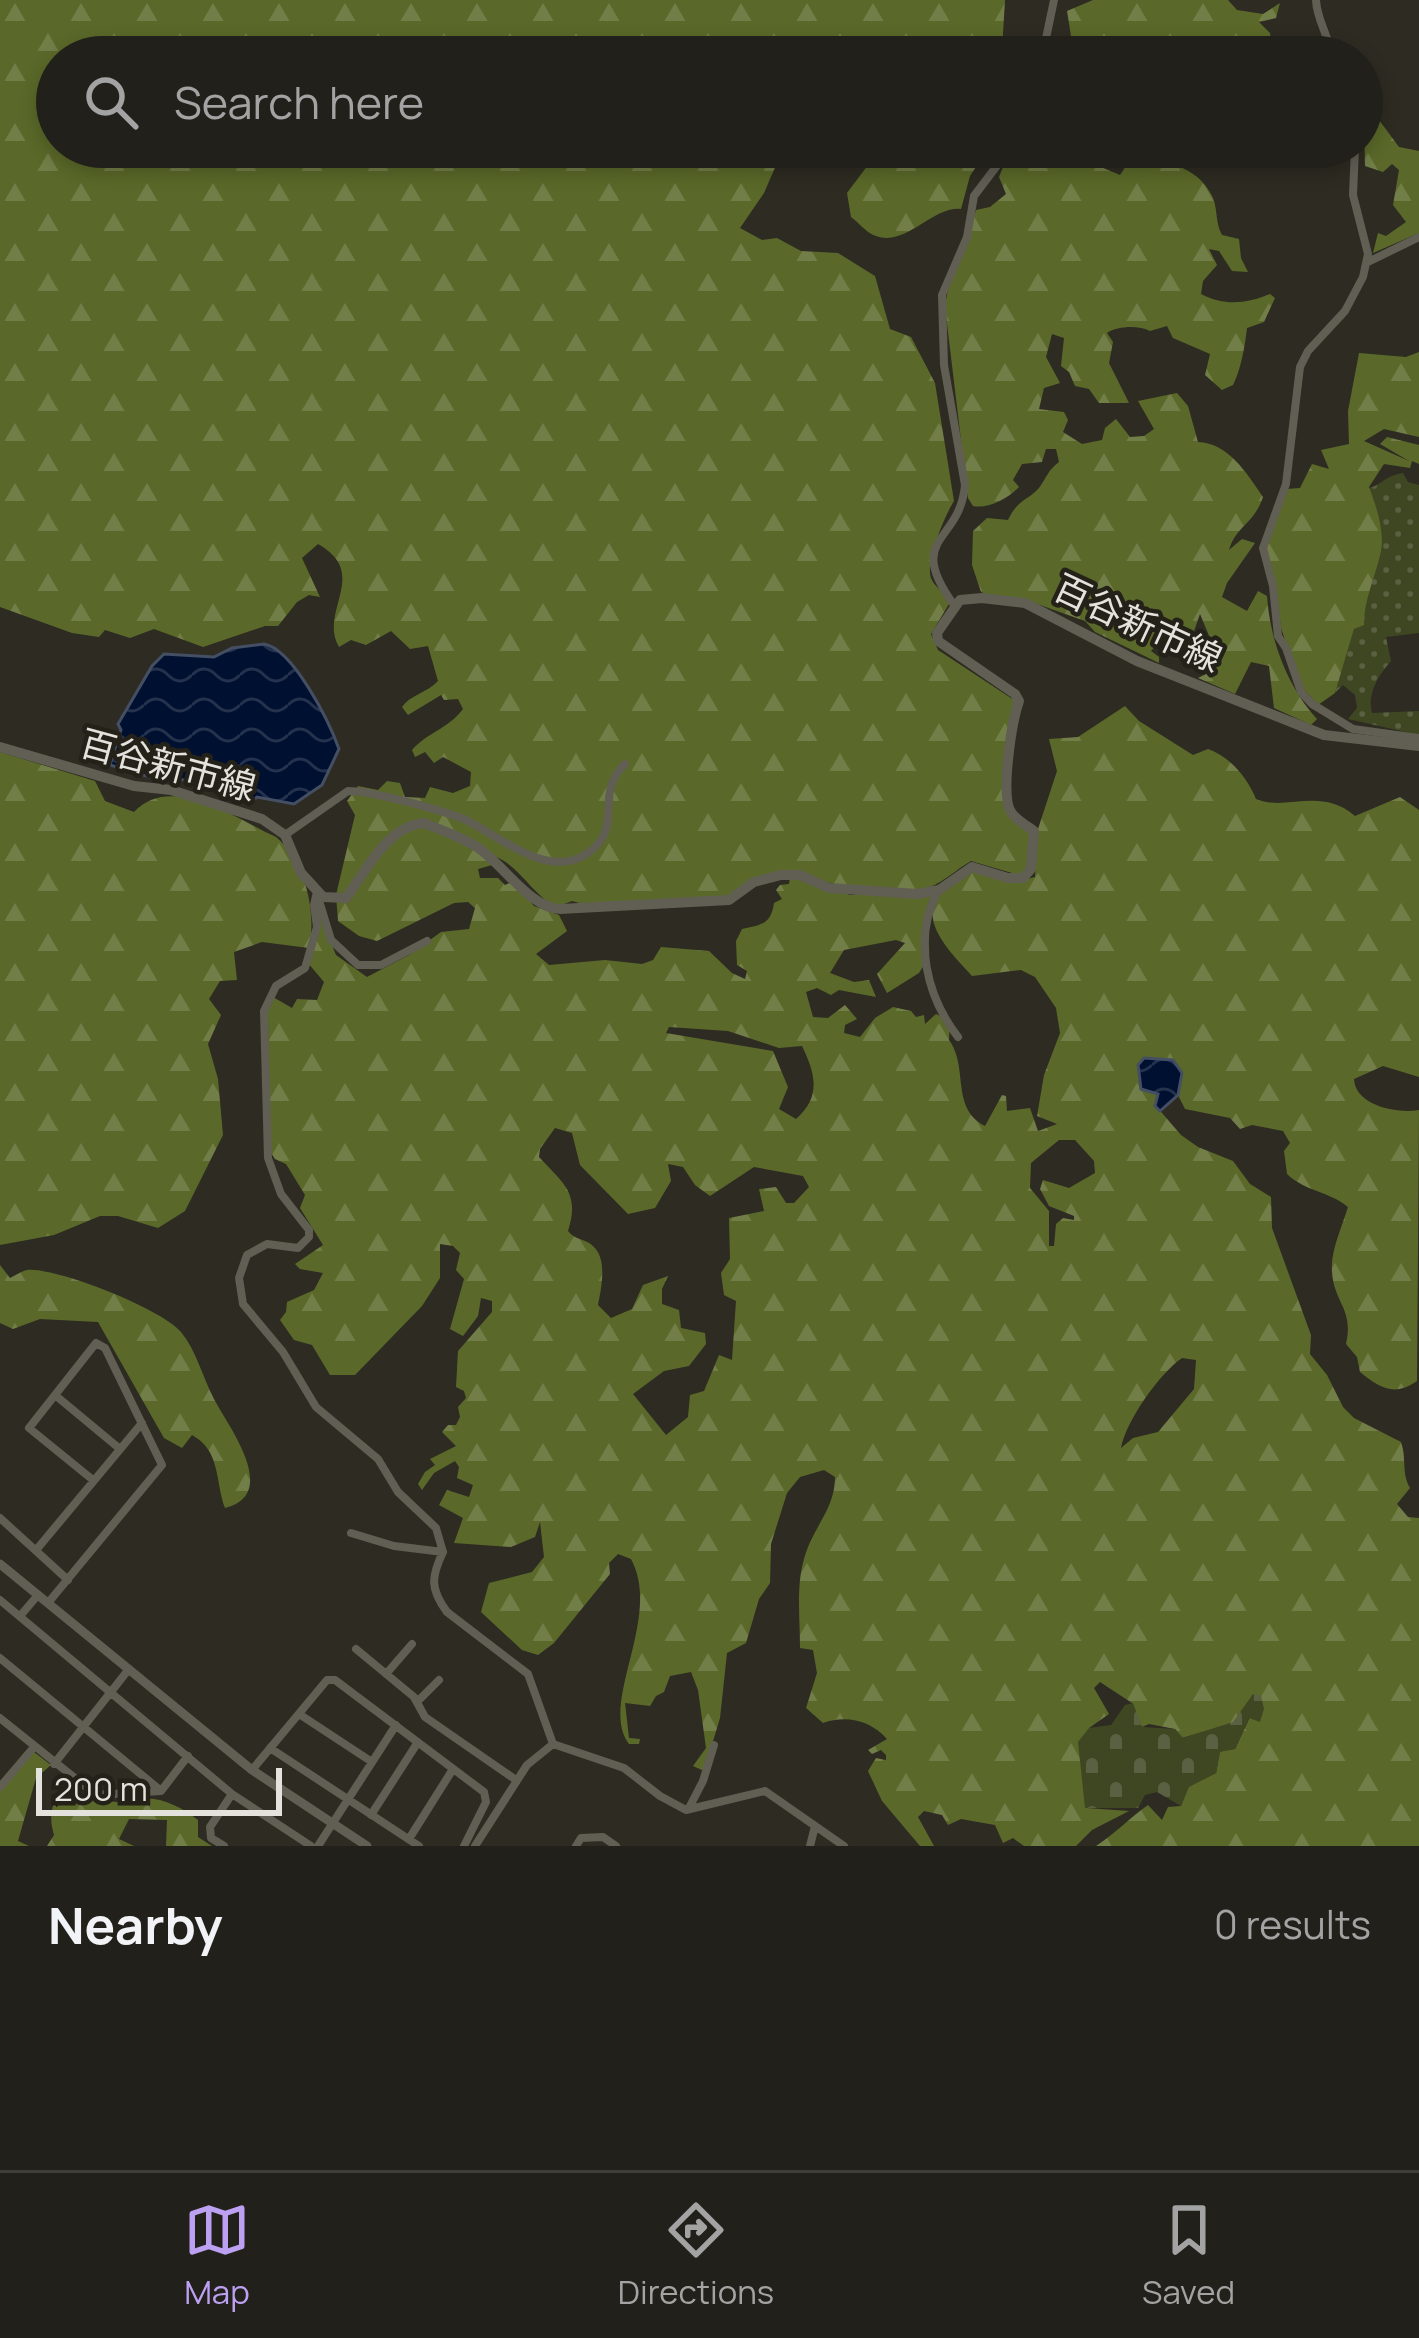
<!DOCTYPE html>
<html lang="en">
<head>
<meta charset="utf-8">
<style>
  :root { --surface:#22201a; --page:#2e2d27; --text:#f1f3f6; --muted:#a2a3a2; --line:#3f3e39; --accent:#bca0f2 }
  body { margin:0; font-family:Manrope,"Noto Sans JP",sans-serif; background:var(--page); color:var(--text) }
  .scale { position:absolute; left:36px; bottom:30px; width:246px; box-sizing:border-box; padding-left:12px; border:6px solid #e4e2dc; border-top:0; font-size:33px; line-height:42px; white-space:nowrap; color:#e4e2dc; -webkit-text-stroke:9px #242119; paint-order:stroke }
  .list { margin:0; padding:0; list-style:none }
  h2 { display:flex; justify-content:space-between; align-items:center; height:156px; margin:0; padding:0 48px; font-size:51px }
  h2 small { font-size:39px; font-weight:400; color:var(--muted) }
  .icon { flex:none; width:66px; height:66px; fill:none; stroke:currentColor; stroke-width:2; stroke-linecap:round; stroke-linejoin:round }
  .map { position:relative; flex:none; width:1419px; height:1846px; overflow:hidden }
  .search { position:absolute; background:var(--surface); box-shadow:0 6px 18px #0003; left:36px; right:36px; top:36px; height:132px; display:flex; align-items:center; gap:30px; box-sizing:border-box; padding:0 42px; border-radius:66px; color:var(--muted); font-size:45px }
  .sheet { height:324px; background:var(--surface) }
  nav { display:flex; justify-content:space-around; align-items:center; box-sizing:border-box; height:168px; border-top:3px solid var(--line); background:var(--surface); font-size:33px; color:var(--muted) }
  nav a { display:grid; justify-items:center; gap:6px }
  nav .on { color:var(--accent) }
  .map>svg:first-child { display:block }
  .grass { fill:url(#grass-dots) }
  .forest { fill:url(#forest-firs); fill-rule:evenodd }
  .cemetery { fill:url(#cemetery-stones) }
  .water { fill:url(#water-waves); stroke:#444f64; stroke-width:3 }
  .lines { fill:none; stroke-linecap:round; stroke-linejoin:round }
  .minor { stroke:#615e54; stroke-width:8 }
  .tertiary { stroke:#615e54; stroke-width:9 }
  .secondary { stroke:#615e54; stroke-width:10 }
  .labels { text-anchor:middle; stroke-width:9; stroke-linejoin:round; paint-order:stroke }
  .street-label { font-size:36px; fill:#e4e2dc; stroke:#242119 }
</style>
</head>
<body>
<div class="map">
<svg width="1419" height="1846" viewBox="0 0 1419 1846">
  <defs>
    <pattern id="grass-dots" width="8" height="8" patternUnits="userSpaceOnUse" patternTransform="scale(3)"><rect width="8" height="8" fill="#3e4722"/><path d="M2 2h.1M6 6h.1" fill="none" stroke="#5a6142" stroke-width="1.8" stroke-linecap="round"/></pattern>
    <pattern id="forest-firs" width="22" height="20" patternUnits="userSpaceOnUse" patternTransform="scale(3)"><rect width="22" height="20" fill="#5a6929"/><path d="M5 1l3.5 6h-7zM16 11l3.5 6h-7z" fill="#727e47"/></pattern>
    <pattern id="cemetery-stones" width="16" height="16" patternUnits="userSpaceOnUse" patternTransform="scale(3)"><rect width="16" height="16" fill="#3e4722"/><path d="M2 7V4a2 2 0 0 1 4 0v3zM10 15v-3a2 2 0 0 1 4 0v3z" fill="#5a6142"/></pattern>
    <pattern id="water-waves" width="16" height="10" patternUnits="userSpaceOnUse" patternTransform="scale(3)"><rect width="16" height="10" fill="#001031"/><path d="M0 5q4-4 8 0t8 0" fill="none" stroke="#25324e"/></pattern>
  </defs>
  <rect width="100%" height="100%" fill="#2e2b22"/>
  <!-- grass -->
  <path class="grass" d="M 1403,473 L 1408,482 L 1419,485 L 1419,633 L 1386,637 L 1391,661 C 1378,676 1367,693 1372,713 L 1419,711 L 1419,735 L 1348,719 L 1357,708 L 1355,695 L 1343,685 L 1335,693 L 1354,629 L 1364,624 C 1364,599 1374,579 1380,556 C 1386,534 1377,508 1369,488 C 1380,486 1386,475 1403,473 Z"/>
  <!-- forest -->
  <path class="forest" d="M 0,0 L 1005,0 L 1002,50 L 995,57 L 57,57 L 57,147 L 811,147 L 780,156 L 764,193 L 740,228 L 762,240 L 777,238 L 801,251 L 838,253 L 875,276 L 890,329 L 911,337 L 935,383 L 954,501 C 945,515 925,562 931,578 C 934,587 945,593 952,599 L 931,634 L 938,650 L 1017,702 L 1006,736 L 1005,798 L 1032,834 L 1030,867 L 1019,875 L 971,861 C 957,869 945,881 930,887 C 890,903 825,882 786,870 L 729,897 L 587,905 L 572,901 L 556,907 C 531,894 517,861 490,855 L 492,865 L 478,869 L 480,878 L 498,878 L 505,885 L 514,881 L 534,906 L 559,915 L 567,931 L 536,954 L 549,965 L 605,960 L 642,964 L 653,960 L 661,947 L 709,951 L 732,973 L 745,979 L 747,971 L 737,965 L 736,941 L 742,929 C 762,925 771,924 774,903 L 782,899 L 776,890 L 780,885 L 789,884 L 790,877 L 850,895 L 934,892 C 919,914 931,933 929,957 L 919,973 L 887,993 L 877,974 L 905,943 L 896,940 L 844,950 L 830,973 L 854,982 L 869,980 L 876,997 L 839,990 L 831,995 L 817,988 L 806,992 L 813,1017 L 828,1018 L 845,1005 L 857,1019 L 845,1025 L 844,1033 L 860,1037 L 875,1018 L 893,1007 L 911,1011 L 916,1017 L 924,1015 L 925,1024 L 936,1014 L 950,1021 L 949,1040 C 969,1067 950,1108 985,1126 L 1002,1095 L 1006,1096 L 1007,1111 L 1030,1108 L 1038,1131 L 1057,1124 L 1037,1116 L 1044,1075 L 1060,1033 L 1056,1008 L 1035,977 L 1021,970 L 972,976 C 957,959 923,928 935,902 C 941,889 961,879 972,871 L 1015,882 L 1035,877 L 1038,829 L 1057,771 L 1049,739 L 1078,737 L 1125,706 L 1139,721 L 1193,755 L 1208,749 C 1230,757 1247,777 1256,799 C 1286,812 1320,786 1355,816 L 1400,797 L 1419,810 L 1419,1077 L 1383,1066 L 1354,1079 C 1355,1105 1396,1114 1419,1110 L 1417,1381 C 1394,1397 1380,1388 1360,1372 L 1357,1357 L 1346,1344 C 1354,1309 1334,1303 1332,1272 C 1330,1252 1342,1227 1348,1207 C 1329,1191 1306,1192 1287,1174 L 1284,1151 L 1290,1143 L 1283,1131 L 1252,1125 L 1240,1129 L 1230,1118 L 1185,1109 L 1178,1095 L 1182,1073 L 1153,1091 L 1158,1094 L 1156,1106 L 1181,1135 L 1198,1147 L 1233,1161 L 1250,1184 L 1271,1197 L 1272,1228 L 1311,1335 L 1310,1354 L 1327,1375 L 1343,1407 L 1354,1418 L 1401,1442 C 1407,1459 1401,1472 1410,1488 L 1397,1504 L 1408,1517 L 1419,1518 L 1419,1846 L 1096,1846 C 1116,1833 1128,1819 1148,1805 L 1162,1820 L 1168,1807 L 1181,1806 L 1188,1787 L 1216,1773 L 1220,1751 L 1235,1749 L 1250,1717 L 1264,1709 L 1239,1714 L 1233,1723 L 1182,1738 L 1175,1729 L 1149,1724 L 1142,1727 L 1132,1703 L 1100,1682 L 1094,1688 L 1109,1714 L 1089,1728 L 1086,1808 L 1129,1811 L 1092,1830 L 1076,1846 L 1024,1846 L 1013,1838 L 1003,1843 L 995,1825 L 961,1819 L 948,1825 L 942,1815 L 924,1811 L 918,1817 L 934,1846 L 920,1846 L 882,1801 L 868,1771 L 876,1758 L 886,1760 L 886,1755 L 881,1750 L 872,1754 L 868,1750 L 887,1739 C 870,1720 846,1715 823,1723 L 806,1708 L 817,1673 L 813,1650 L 800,1648 C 800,1619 796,1586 804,1559 C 813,1526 835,1510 835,1477 L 824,1470 L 800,1477 L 787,1493 L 771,1544 L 770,1583 L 759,1599 L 746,1643 L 727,1653 L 720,1718 L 704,1771 L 693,1766 L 706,1748 L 698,1690 L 691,1672 L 670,1676 L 664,1692 L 656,1696 L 650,1706 L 625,1703 L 629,1738 L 640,1739 L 639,1744 L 629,1744 C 598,1703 663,1618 631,1559 L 618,1554 L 609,1563 L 610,1574 L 554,1643 L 538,1655 L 522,1650 L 481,1612 L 489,1583 L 532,1572 L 544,1557 L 540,1522 L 535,1537 L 511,1547 L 454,1543 L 463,1518 L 439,1505 L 447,1490 L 469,1497 L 473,1485 L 457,1478 L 459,1467 L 455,1461 L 434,1473 L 422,1490 L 418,1484 L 425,1472 L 435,1465 L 430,1459 L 456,1446 L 442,1432 L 448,1425 L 456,1425 L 460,1417 L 458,1407 L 466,1398 L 464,1391 L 456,1387 L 458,1351 L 492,1312 L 492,1301 L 481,1298 L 478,1316 L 463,1336 L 450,1329 L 464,1279 L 456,1270 L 460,1253 L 453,1246 L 440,1244 L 440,1278 L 422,1306 L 355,1375 L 330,1375 L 312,1345 L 294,1340 L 280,1320 L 286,1312 L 287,1302 L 314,1290 L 323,1273 L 300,1269 L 295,1264 L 323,1245 L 300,1208 L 305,1195 L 286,1164 L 275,1159 L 269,1150 L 268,1009 L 273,997 L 292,1008 L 297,999 L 317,1000 L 324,982 L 308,963 L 316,906 L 336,955 L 367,977 L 409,955 L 441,932 L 469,929 L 475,908 L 468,902 L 454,903 L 377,941 L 359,936 L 338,921 L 336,895 L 355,815 L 347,801 L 358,786 L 378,790 L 387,781 L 400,783 L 405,797 L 425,798 L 430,787 L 453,793 L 470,786 L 471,772 L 443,757 L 434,763 L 425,752 L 415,757 L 412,750 C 428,732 448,729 463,709 L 458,699 L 444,700 L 441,695 L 408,715 L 402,707 C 410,695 427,693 438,681 L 428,646 L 410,649 L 391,631 L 366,645 L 351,640 L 339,647 C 318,611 371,574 318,544 L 302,558 L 320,597 L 309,595 L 297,602 L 278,626 L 265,626 L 203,647 L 154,629 L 130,638 L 105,630 L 99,637 L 72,633 L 0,607 ZM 669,1027 L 728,1031 L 779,1048 L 802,1046 C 815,1073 822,1096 796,1119 L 779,1109 L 788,1087 L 773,1051 L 666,1033 ZM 555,1128 L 572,1133 L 580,1165 L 628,1214 L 655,1208 L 671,1181 L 668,1164 L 683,1167 L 695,1185 L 710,1196 L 754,1167 L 803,1176 L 809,1187 L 794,1203 L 786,1203 L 776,1187 L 759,1189 L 764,1211 L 729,1218 L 730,1259 L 721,1273 L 724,1295 L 736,1301 L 732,1360 L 719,1355 L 704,1391 L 690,1395 L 688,1417 L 666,1435 L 633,1394 L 664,1371 L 689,1366 L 706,1344 L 705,1333 L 681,1328 L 679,1310 L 662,1304 L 662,1289 L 668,1276 L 643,1285 L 632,1309 L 611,1318 L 598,1305 C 601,1289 608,1259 593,1246 C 585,1238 576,1241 568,1231 C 580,1193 564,1184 539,1157 L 540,1149 ZM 1059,1140 L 1075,1140 L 1094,1161 L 1095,1173 L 1069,1188 L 1043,1180 L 1040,1189 L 1049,1206 L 1074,1216 L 1074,1220 L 1063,1218 L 1056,1224 L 1054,1246 L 1049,1246 L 1049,1211 L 1030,1188 L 1031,1163 ZM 1182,1358 L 1196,1360 L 1194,1389 L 1158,1432 L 1133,1438 L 1121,1448 C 1126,1421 1159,1374 1182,1358 Z
    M 1093,0 L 1228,0 L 1237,10 L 1263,14 L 1280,3 L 1276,18 L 1259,22 L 1270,33 L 1273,57 L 1043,57 L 1049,51 L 1058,56 L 1071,36 L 1067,11 Z
    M 1376,116 L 1399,147 L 1419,151 L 1419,233 L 1373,253 L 1378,233 L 1386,236 L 1406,222 L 1393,205 L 1399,170 L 1392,164 L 1383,172 L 1365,166 L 1364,117 Z
    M 863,147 L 989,147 L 970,176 L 961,209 C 932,206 907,247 876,236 C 868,234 858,222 851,217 L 847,193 L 871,161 Z
    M 1011,147 L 1088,147 L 1101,167 L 1120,175 L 1130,160 C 1161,157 1199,166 1213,198 C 1218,211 1215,222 1222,235 L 1239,239 L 1241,258 L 1248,272 L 1232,271 L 1219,251 L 1209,249 L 1217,265 L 1203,281 L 1201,294 C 1224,306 1246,304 1270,294 L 1275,298 L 1264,322 L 1247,328 C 1245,346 1241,369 1233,385 L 1222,390 L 1205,375 L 1210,354 L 1173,338 L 1167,326 L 1150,331 C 1139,325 1117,326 1107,333 L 1113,342 L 1109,363 L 1129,403 L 1099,403 L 1089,389 L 1075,386 L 1069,372 L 1061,366 L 1064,338 L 1052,334 L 1046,357 L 1060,383 L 1044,388 L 1039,409 L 1064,412 L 1068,420 L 1063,432 L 1082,444 L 1102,440 L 1105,428 L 1116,419 L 1130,437 L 1144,436 L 1154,429 L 1138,401 L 1177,393 L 1188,406 L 1198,442 C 1228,443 1246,472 1263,497 C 1254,524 1236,526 1229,550 L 1242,539 L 1255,543 L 1227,583 L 1222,597 L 1247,611 L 1258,591 L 1267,596 C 1270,640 1287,686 1317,719 L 1311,725 L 1274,708 L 1269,666 L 1251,662 L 1235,694 L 1198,678 L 1210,672 L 1217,655 L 1200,614 L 1194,631 L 1204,646 C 1183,643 1168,630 1151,651 L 1159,657 L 1159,663 L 1095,632 L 1085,621 L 1026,600 L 1000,600 L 981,592 L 972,565 L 973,531 L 987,518 L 1008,520 C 1019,498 1026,502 1039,488 C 1047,477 1048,470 1059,462 L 1056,449 L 1046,449 L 1042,462 L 1022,464 L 1013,480 L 1019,487 C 1007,499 989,509 973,506 L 968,498 L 945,307 C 949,273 967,244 976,210 L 990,207 L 1006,194 L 999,177 Z
    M 1419,352 L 1419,437 L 1384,429 L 1364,441 L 1409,461 L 1380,444 L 1387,437 L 1419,445 L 1419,464 L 1412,461 L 1410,468 L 1384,464 L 1369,487 C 1377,508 1386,534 1380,556 C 1374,580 1364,600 1364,625 L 1354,629 L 1335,693 L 1318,705 L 1300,685 L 1281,628 L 1276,585 L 1265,553 L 1287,489 L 1300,488 L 1312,464 L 1329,469 L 1321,450 L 1349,444 L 1348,411 L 1359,353 L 1406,357 Z
    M 0,752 L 95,781 L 105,801 L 134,812 C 172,772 236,819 276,837 C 305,861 317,912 309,948 L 262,942 L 234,952 L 237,980 L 220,981 L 209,999 L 221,1015 L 208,1044 L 218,1079 L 223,1135 L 185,1211 L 158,1228 L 118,1216 L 100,1216 L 54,1235 L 0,1245 Z
    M 0,1265 L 10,1278 C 15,1276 21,1271 27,1270 C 57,1267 162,1309 181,1332 C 196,1350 203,1378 214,1399 C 228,1426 281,1494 225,1508 C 215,1481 221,1451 192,1435 L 182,1448 L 164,1438 L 98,1322 L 40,1319 L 13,1329 L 0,1323 Z
    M 34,1752 L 51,1765 L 36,1778 L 18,1841 L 29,1846 L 0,1846 L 0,1788 Z
    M 63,1790 L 92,1800 L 129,1803 C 151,1791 179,1805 198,1820 L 198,1837 L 212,1846 L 166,1846 L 167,1820 L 129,1819 L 119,1839 L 134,1846 L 47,1846 L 54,1835 C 49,1818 50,1803 63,1790 Z"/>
  <!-- cemetery -->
  <path class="cemetery" d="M 1253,1694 L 1261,1695 L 1264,1709 L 1260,1722 L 1249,1718 L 1235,1749 L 1220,1752 L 1216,1773 L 1189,1787 L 1181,1806 L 1157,1792 L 1145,1795 L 1138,1808 L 1085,1808 L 1078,1742 L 1089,1728 L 1111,1725 L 1125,1705 L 1133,1703 L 1142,1727 L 1175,1729 L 1183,1738 L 1233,1722 Z"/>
  <!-- water -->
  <path class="water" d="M 264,644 C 293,649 329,721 339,749 L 322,785 L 294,804 L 257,797 L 250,803 L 202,781 L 153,778 L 110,765 L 121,730 L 118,724 L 152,666 L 164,654 L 214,657 L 232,648 Z
    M 1144,1058 L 1173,1060 L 1182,1073 L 1178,1095 L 1160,1111 L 1155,1106 L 1158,1094 L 1141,1089 L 1138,1065 Z"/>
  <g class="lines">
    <!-- minor -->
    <path class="minor" d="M 1316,0 C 1317,22 1330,36 1331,57
      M 1037,57 L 1044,48 L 1054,0
      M 1355,147 L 1353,195 L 1368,254 L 1363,277 L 1345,311 L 1308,351 L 1300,367 L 1286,484 L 1263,548 L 1273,586 L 1278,636 L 1286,648 L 1301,692 L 1312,704 L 1353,729 L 1419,738
      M 1368,262 L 1419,237
      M 954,605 C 904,536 960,544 965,485 L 944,365 L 942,295 L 967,237 L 974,196 L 999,163 L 1002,147
      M 285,835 L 348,791 L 363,792 C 391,797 434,808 461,818 C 498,833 553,888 595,847 C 621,822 595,793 625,764
      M 938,891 C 912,939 927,997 958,1037
      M 317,892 L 314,905 L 317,927 L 305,968 L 276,986 L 264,1011 L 268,1158 L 281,1194 L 309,1230 L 309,1237 L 298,1248 L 267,1244 L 247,1255 L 239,1278 L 243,1304 L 283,1352 L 316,1407 L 378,1459 L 398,1492 L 436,1528 L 443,1552 C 431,1577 430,1589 447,1612 L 528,1674 L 553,1744 L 624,1768 L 660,1796 L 686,1810 L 765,1791 L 844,1846
      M 317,894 L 331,940 L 358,965 L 381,965 L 427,941
      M 55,1395 L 120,1449
      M 0,1518 L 68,1580
      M 351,1533 L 394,1546 L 443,1552
      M 37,1549 L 142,1423
      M 0,1600 L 232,1794 L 311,1846
      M 48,1603 L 162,1465 L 105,1348 L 96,1343 L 29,1428 L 93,1480
      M 20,1616 L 38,1595
      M 356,1649 L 414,1697 L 425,1717 L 516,1780
      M 0,1658 L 160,1790
      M 386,1674 L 412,1644
      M 417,1702 L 439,1680
      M 299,1714 L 372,1762
      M 0,1718 L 96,1795 L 161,1791 L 188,1756
      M 270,1748 L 419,1846
      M 54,1764 L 129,1669
      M 252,1770 L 327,1680 L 335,1680 L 484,1792 L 486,1802 L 464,1846
      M 0,1787 L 34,1747
      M 689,1808 L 703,1781 L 714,1745
      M 371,1815 L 418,1742
      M 409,1839 L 453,1769
      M 224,1846 L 211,1838 L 210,1827 L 232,1794
      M 318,1846 L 396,1725
      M 475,1846 L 527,1765 L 553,1744
      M 576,1846 L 581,1838 L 603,1837 L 616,1846
      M 810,1846 L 815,1826"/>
    <!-- tertiary -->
    <path class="tertiary" d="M 0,1564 L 252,1770 L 367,1846"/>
    <!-- secondary -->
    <path class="secondary" d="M 0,747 L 134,786 L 171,790 L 262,819 L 285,835 L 301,873 L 323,897 L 346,898 C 366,871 387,826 424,823 C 442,830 461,837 477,847 C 503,864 531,909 560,909 L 729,900 L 754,882 L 781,875 L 800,875 L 829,888 L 917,894 L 939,890 L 972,867 L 1008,878 L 1023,878 L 1031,869 L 1034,831 C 1027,826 1015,819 1011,812 C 1000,795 1012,721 1019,701 L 1015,694 L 938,641 L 937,633 L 960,600 L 982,598 L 1025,603 L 1137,661 L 1324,735 L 1419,746"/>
  </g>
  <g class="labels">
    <!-- street labels -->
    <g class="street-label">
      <text transform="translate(1138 623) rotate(25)" y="13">百谷新市線</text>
      <text transform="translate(168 765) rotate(15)" y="13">百谷新市線</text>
    </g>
  </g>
</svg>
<div class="scale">200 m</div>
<div class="search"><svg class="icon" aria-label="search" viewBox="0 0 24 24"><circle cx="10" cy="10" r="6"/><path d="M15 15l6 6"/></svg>Search here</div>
</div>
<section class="sheet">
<h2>Nearby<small>0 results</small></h2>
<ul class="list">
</ul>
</section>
<nav>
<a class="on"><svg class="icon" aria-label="map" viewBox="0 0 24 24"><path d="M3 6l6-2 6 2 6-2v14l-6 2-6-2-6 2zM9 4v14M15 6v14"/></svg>Map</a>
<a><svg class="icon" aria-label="directions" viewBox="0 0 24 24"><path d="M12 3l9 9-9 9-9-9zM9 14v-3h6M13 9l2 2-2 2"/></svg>Directions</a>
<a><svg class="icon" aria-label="saved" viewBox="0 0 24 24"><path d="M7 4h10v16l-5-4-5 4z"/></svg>Saved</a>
</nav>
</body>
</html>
